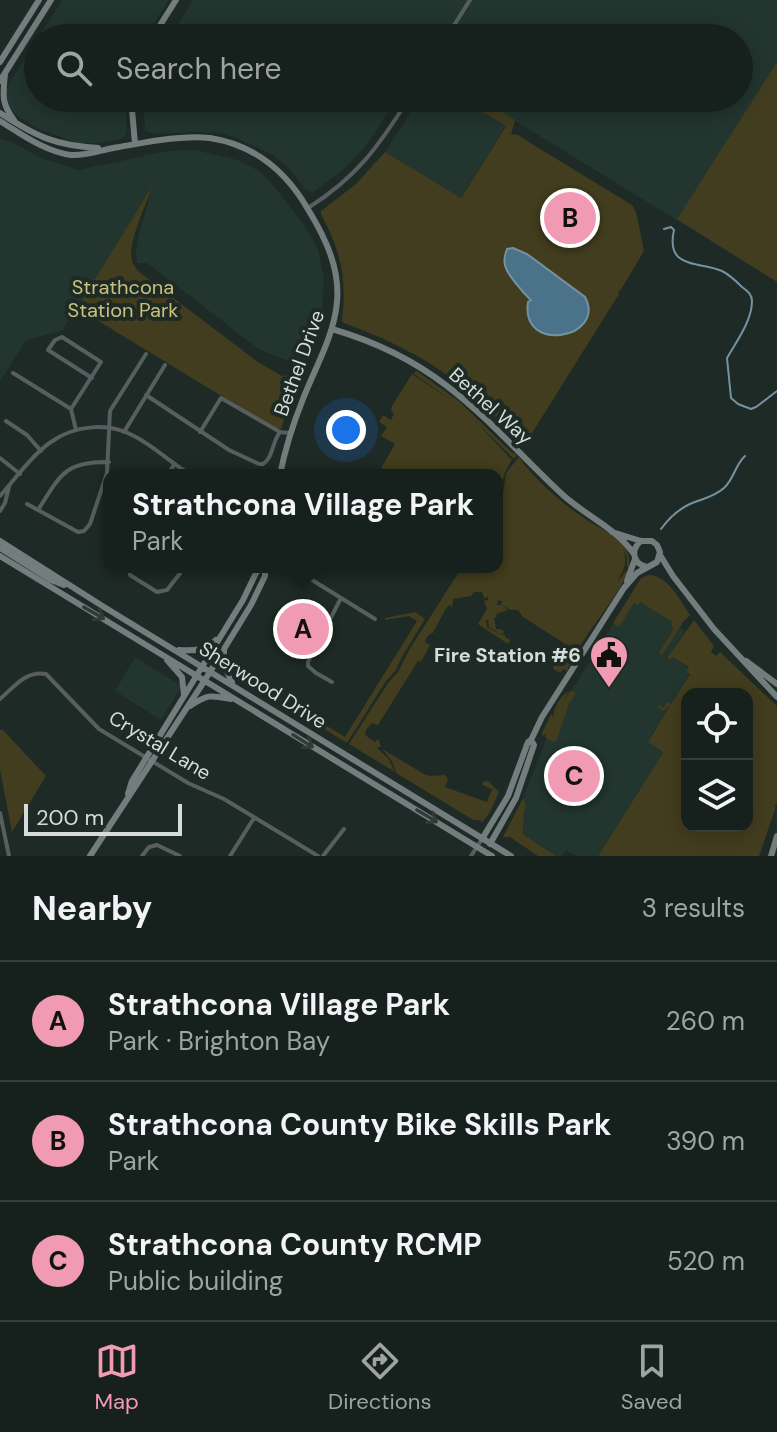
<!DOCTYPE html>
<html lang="en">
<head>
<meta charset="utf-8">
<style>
  :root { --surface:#16201c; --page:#232d29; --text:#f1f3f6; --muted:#9ea3a3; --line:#353e3b; --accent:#f09ab4 }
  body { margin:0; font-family:"DM Sans",sans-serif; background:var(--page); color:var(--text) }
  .controls { position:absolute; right:24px; bottom:24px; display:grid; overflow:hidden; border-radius:16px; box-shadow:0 4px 20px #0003 }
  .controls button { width:72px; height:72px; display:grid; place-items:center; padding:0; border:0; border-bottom:2px solid var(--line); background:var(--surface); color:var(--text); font:40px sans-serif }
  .scale { position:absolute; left:24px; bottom:20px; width:158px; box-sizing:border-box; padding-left:8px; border:4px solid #d5dcd9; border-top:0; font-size:22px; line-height:28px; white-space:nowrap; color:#d5dcd9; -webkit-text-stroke:6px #1e2a25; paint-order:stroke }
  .you { position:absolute; left:346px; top:430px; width:28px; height:28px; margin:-20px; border:6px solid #fff; border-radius:50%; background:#1a73e8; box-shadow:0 0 0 12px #1a73e833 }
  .badge { display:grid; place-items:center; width:52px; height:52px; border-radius:50%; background:var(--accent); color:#111; font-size:26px; font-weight:700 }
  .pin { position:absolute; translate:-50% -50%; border:4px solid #fff; box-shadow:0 2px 8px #0006 }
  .popup { position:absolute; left:103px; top:469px; width:400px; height:104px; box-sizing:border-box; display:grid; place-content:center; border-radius:16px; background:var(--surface); filter:drop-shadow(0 2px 6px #0005); font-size:26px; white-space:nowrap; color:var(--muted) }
  .popup b { font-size:30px; color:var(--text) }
  .popup::after { content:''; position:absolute; left:50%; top:100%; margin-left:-16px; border:16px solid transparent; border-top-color:var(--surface) }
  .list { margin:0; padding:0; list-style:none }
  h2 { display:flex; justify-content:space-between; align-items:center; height:104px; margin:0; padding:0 32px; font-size:34px }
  h2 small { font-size:26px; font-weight:400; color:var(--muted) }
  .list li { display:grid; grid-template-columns:52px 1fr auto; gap:24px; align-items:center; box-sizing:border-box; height:120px; padding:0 32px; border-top:2px solid var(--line) }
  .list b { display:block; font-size:30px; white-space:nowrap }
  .list p { margin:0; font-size:26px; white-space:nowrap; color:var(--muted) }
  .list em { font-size:26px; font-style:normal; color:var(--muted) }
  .icon { flex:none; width:44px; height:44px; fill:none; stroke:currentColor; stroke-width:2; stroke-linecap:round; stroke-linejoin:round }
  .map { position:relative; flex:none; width:777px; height:856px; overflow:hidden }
  .search { position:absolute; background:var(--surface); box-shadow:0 4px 20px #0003; left:24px; right:24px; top:24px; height:88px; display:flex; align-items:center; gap:20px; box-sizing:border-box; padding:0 28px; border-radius:44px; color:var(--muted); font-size:30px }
  .sheet { height:464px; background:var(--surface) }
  nav { display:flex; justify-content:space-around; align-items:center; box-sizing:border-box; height:112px; border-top:2px solid var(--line); background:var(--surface); font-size:22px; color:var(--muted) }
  nav a { display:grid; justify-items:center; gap:4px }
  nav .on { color:var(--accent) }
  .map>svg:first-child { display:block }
  .built { fill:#22352e }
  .green { fill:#423d1e; fill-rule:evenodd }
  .water { fill:#4a7289; stroke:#7492a1; stroke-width:2 }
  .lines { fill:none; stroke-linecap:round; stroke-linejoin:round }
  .stream { stroke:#7492a1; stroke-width:2 }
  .street { stroke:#585e5f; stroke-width:4 }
  .secondary { stroke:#737d7e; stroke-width:6 }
  .oneway { stroke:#2f3b37 }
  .labels { text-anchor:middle; stroke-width:8; stroke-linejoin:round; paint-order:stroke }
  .park-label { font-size:20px; fill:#cac17d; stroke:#1e2a25 }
  .street-label { font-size:20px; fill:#d5dcd9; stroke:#1e2a25 }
  .poi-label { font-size:20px; font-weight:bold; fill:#d5dcd9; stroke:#1e2a25; text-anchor:end }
</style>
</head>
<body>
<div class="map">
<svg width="777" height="856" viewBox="0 0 777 856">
  <rect width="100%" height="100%" fill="#1e2a25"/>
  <!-- built -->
  <path class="built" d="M 62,0 L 169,0 L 145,38 L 38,38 L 38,98 L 125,98 L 127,128 L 126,134 L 121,139 L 97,143 L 77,143 L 37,128 L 17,116 L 7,104 L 6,92 L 10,82 Z
    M 193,0 L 777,0 L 777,282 L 478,98 L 739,98 L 739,38 L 170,38 Z
    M 143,98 L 397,98 L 374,134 L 363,149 L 345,168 L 312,193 L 306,190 L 289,168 L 273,155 L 237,138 L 220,133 L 194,132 L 155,134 L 145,131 Z
    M 420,98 L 460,98 L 506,125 L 460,199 L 385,152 Z
    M 0,139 L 12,142 L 43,159 L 79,170 L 167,151 L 195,150 L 238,160 L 259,171 L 269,180 L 304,225 L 318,249 L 324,277 L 322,317 L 302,366 L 260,350 L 147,263 L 137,263 L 136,250 L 138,238 L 152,188 L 62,331 L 26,340 L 0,381 Z
    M 631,595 L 685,631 L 667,658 L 672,657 L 689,668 L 690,673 L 648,741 L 663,753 L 598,856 L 576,856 L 566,850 L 562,856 L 556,856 L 523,834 L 524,810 L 526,808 L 525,802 L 523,798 L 555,717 Z
    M 135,657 L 182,686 L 161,720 L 115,691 Z"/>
  <!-- green -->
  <path class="green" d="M 777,62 L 777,282 L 677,219 Z
    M 460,98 L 481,98 L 515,120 L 511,134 L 518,135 L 532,144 L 632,205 L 636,212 L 644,251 L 620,291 L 618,291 L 619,294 L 524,446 C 502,424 480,400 455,381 C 422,355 384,338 344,323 L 342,321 C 347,277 341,252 321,214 L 321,211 L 356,184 L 385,152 L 461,198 L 506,126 Z
    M 153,185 C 147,203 127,243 132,261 C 134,266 135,267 139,272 L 258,362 L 282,376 L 300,374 L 281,429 L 274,428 L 77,308 Z
    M 417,371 L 460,402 L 510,451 L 517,455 L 514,459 L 475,421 L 512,460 C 499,478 505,485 497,501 L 497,475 L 391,475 L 381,468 L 395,444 L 381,436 L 387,427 L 379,422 L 383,415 L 391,420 L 394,414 L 391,410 L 392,406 L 412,374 L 455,403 L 413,373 Z
    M 519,457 C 534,480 568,508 590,522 C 601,529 614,534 622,544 C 629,551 630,559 629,568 L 627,567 L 627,557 L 623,548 C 628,563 624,569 617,582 L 627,570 L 627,575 C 610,609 582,635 567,671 L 563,669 L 560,673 L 553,669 L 554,664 L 558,666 L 570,647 L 523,617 L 518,610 L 510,610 L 501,604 L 502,601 L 498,600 L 497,605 L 502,605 L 508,610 L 496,614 L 497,617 L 494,618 L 496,629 L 503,630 L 504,633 L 500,634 L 489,627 L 488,619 L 486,621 L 487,627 L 499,634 L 505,635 L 505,637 L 510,640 L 508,644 L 478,624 L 487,609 L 484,601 L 488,600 L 488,597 L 484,598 L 482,592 L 474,592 L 471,596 L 453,599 L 452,607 L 449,605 L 446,608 L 433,633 L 431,633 L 427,637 L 425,642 L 430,645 L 421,662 L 418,661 L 378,725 L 372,723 L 366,730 L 365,735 L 375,742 L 378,739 L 381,746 L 377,748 L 388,758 L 395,772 L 349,744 L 388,683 L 398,672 L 409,650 L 462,567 L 497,567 L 497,506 L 503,493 L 506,473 Z
    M 648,575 C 668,575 680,600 690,615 L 683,622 L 662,655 L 659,653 L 674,629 L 671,626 L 672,622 L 640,602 L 638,605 L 634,603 L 619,627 L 613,623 L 641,578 Z
    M 295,610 L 322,626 L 310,647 L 284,631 Z
    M 415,612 L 425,619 L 403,655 L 395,671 L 386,681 L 347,743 L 243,679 C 234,672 228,666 230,654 L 235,669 L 237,668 L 246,677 L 345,737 L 417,621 L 409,616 L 385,620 L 385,618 Z
    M 694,620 L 714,646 L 711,652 L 716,656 L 720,652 L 777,706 L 777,804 L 774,806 L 776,807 L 759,856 L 598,856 L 663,753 L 660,750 L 648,742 L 669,707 L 668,706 L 664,711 L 658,707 L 659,705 L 664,708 L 667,702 L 671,704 L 690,674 L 687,671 L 689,667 L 672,657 L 670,660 L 667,658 ZM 687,694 L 747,694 L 747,826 L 687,826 Z
    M 571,690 L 576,693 L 569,704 L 556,742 L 545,738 L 546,734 L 543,736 L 542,733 L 551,714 L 554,717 C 552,710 560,696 569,691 L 562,703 Z
    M 2,729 L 46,776 L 12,832 L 0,770 L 0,731 Z
    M 382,749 L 424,774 L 430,776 L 445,775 L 448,779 L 445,787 L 487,802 L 492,789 L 482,785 L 483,782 L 488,781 L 499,792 L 489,814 L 481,823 L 481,820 L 474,820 L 470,818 L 396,773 L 392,761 Z
    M 523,798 L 525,802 L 526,808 L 524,811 L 523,834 L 556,856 L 538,856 L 510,837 L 503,837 Z"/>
  <!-- water -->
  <path class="water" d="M 513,248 L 527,254 L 585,297 C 607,338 520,355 528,302 L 531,300 C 526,296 508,275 506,268 C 503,263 505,254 507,249 Z"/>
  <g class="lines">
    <!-- stream -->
    <path class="stream" d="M 664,229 L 671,227 L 674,230 C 665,270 700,261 722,271 C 730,275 736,281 742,287 C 747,291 752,294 752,301 C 752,321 736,342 727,358 L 731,398 L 738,404 L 751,409 L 756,407 L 777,391
      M 661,529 C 669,518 677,510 690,504 C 702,499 714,497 724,488 C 734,479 735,465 745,456"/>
    <!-- street -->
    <path class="street" d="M 446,38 L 470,0
      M 308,208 C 357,177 379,146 409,98
      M 13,373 L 71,409
      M 146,395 L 229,450 L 259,464 L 263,464 C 273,458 272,442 280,432 L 290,433
      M 6,421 L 27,435 L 41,451
      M 76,430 L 71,409 L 101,362 L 62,337 L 55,340 L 48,350 L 92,378
      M 124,432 L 165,365
      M 200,432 L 221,398 L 280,432
      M 0,458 L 20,474
      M 167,475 L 174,465
      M 0,496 C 15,479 33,454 51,442 C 75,425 108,422 134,436 C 154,446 171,463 191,475
      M 27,504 L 78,532 L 84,531 L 90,524 L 107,473 L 110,411 L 146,354
      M 38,510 C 60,476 64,461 109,462
      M 0,511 L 5,503 L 9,487
      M 129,567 L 130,575 L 157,592 L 167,590 L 185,567
      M 281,567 L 304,575 L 375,619
      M 332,682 L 316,673 L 308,666 L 308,662 L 341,598
      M 0,699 C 14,687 26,670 46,674 L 99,729 L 188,783 L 224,799 L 318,856
      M 0,813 L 9,856
      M 142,856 L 149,847 L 157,845 L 180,856
      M 230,856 L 254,818
      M 323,856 L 344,829
      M 471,856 L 482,839"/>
    <!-- secondary -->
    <path class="secondary" d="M 152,38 L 176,0
      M 0,62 L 39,0
      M 5,74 C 3,95 1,103 14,120
      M 0,81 L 51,0
      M 131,98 L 135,144
      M 0,113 C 37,137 54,145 98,148
      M 0,121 C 21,134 46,152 71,155 C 87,156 104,149 119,147 C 148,142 181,135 210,138 C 255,145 287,172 309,211 C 326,239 340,269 337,302 C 334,336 315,368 303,399 C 293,424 285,449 280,475
      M 332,329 C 373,341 412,359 447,386 C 489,418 524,459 563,495 C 586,516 616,528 634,554
      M 0,541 L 104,607 L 511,856
      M 641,541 C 630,550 633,564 647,567
      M 0,548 L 51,580 L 64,585
      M 660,555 L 673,576 L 714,629 L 777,697
      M 0,556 L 492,856
      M 627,581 L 635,559
      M 179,650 C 194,651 204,651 216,640
      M 224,651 L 223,664 L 232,682
      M 167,660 L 182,677 L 184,695
      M 746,661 L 777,684
      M 190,706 C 208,694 210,695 231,699
      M 128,794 L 132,781 L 243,600 L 256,573 L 262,567
      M 482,839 L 508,796 L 528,742 L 531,740 L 542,717 L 624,588 L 637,573 L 657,562 L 660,552 L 657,545 L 652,541 L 641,541 L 612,532
      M 490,844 L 516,798 L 534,745 L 531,740
      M 90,856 L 205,680 L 251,605 L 265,576 L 265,567
      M 771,856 L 777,836"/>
  </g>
  <!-- one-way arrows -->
  <defs><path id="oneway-shaft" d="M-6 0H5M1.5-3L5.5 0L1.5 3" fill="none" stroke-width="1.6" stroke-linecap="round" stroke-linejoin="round" transform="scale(2)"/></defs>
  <g class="oneway">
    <use href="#oneway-shaft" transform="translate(94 613) rotate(30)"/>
    <use href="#oneway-shaft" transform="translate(303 741) rotate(32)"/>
    <use href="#oneway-shaft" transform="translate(427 816) rotate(31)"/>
  </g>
  <!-- icons -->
  <defs>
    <g id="civic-pin" transform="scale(2)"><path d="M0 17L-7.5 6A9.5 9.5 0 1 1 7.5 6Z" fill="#f09ab4" stroke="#1e2a25"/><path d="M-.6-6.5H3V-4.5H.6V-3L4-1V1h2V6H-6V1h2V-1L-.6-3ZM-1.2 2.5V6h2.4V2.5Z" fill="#111"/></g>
  </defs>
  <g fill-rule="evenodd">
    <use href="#civic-pin" x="609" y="655"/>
  </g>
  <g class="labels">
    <!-- park labels -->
    <g class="park-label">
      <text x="123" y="294">Strathcona<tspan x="123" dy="23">Station Park</tspan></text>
    </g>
    <!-- street labels -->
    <g class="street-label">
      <text transform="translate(299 363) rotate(-70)" y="7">Bethel Drive</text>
      <text transform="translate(491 406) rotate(42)" y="7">Bethel Way</text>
      <text transform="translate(263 685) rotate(32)" y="7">Sherwood Drive</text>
      <text transform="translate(160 745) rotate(31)" y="7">Crystal Lane</text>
    </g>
    <!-- poi labels -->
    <g class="poi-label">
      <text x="581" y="662">Fire Station #6</text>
    </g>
  </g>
</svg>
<div class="controls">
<button><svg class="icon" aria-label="locate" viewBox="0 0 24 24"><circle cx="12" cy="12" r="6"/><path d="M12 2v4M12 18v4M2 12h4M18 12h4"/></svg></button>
<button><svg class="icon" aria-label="layers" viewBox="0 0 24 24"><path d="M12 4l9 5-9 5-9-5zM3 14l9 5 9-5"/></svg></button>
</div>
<div class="scale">200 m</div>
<div class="you"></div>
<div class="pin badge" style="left:303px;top:629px">A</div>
<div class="popup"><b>Strathcona Village Park</b>Park</div>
<div class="pin badge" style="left:570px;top:218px">B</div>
<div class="pin badge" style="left:574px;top:776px">C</div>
<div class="search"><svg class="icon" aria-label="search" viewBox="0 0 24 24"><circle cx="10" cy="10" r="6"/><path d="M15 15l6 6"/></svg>Search here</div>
</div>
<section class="sheet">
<h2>Nearby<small>3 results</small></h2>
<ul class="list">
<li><span class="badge">A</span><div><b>Strathcona Village Park</b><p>Park · Brighton Bay</p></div><em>260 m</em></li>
<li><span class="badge">B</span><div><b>Strathcona County Bike Skills Park</b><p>Park</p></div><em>390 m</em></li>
<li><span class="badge">C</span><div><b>Strathcona County RCMP</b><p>Public building</p></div><em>520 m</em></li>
</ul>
</section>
<nav>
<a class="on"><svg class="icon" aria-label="map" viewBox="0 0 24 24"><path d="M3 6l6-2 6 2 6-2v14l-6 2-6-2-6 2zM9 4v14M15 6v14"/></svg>Map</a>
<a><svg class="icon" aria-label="directions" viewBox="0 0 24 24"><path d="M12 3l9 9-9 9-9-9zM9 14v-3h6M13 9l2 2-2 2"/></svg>Directions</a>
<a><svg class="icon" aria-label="saved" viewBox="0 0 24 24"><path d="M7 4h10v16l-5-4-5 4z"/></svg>Saved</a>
</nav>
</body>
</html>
